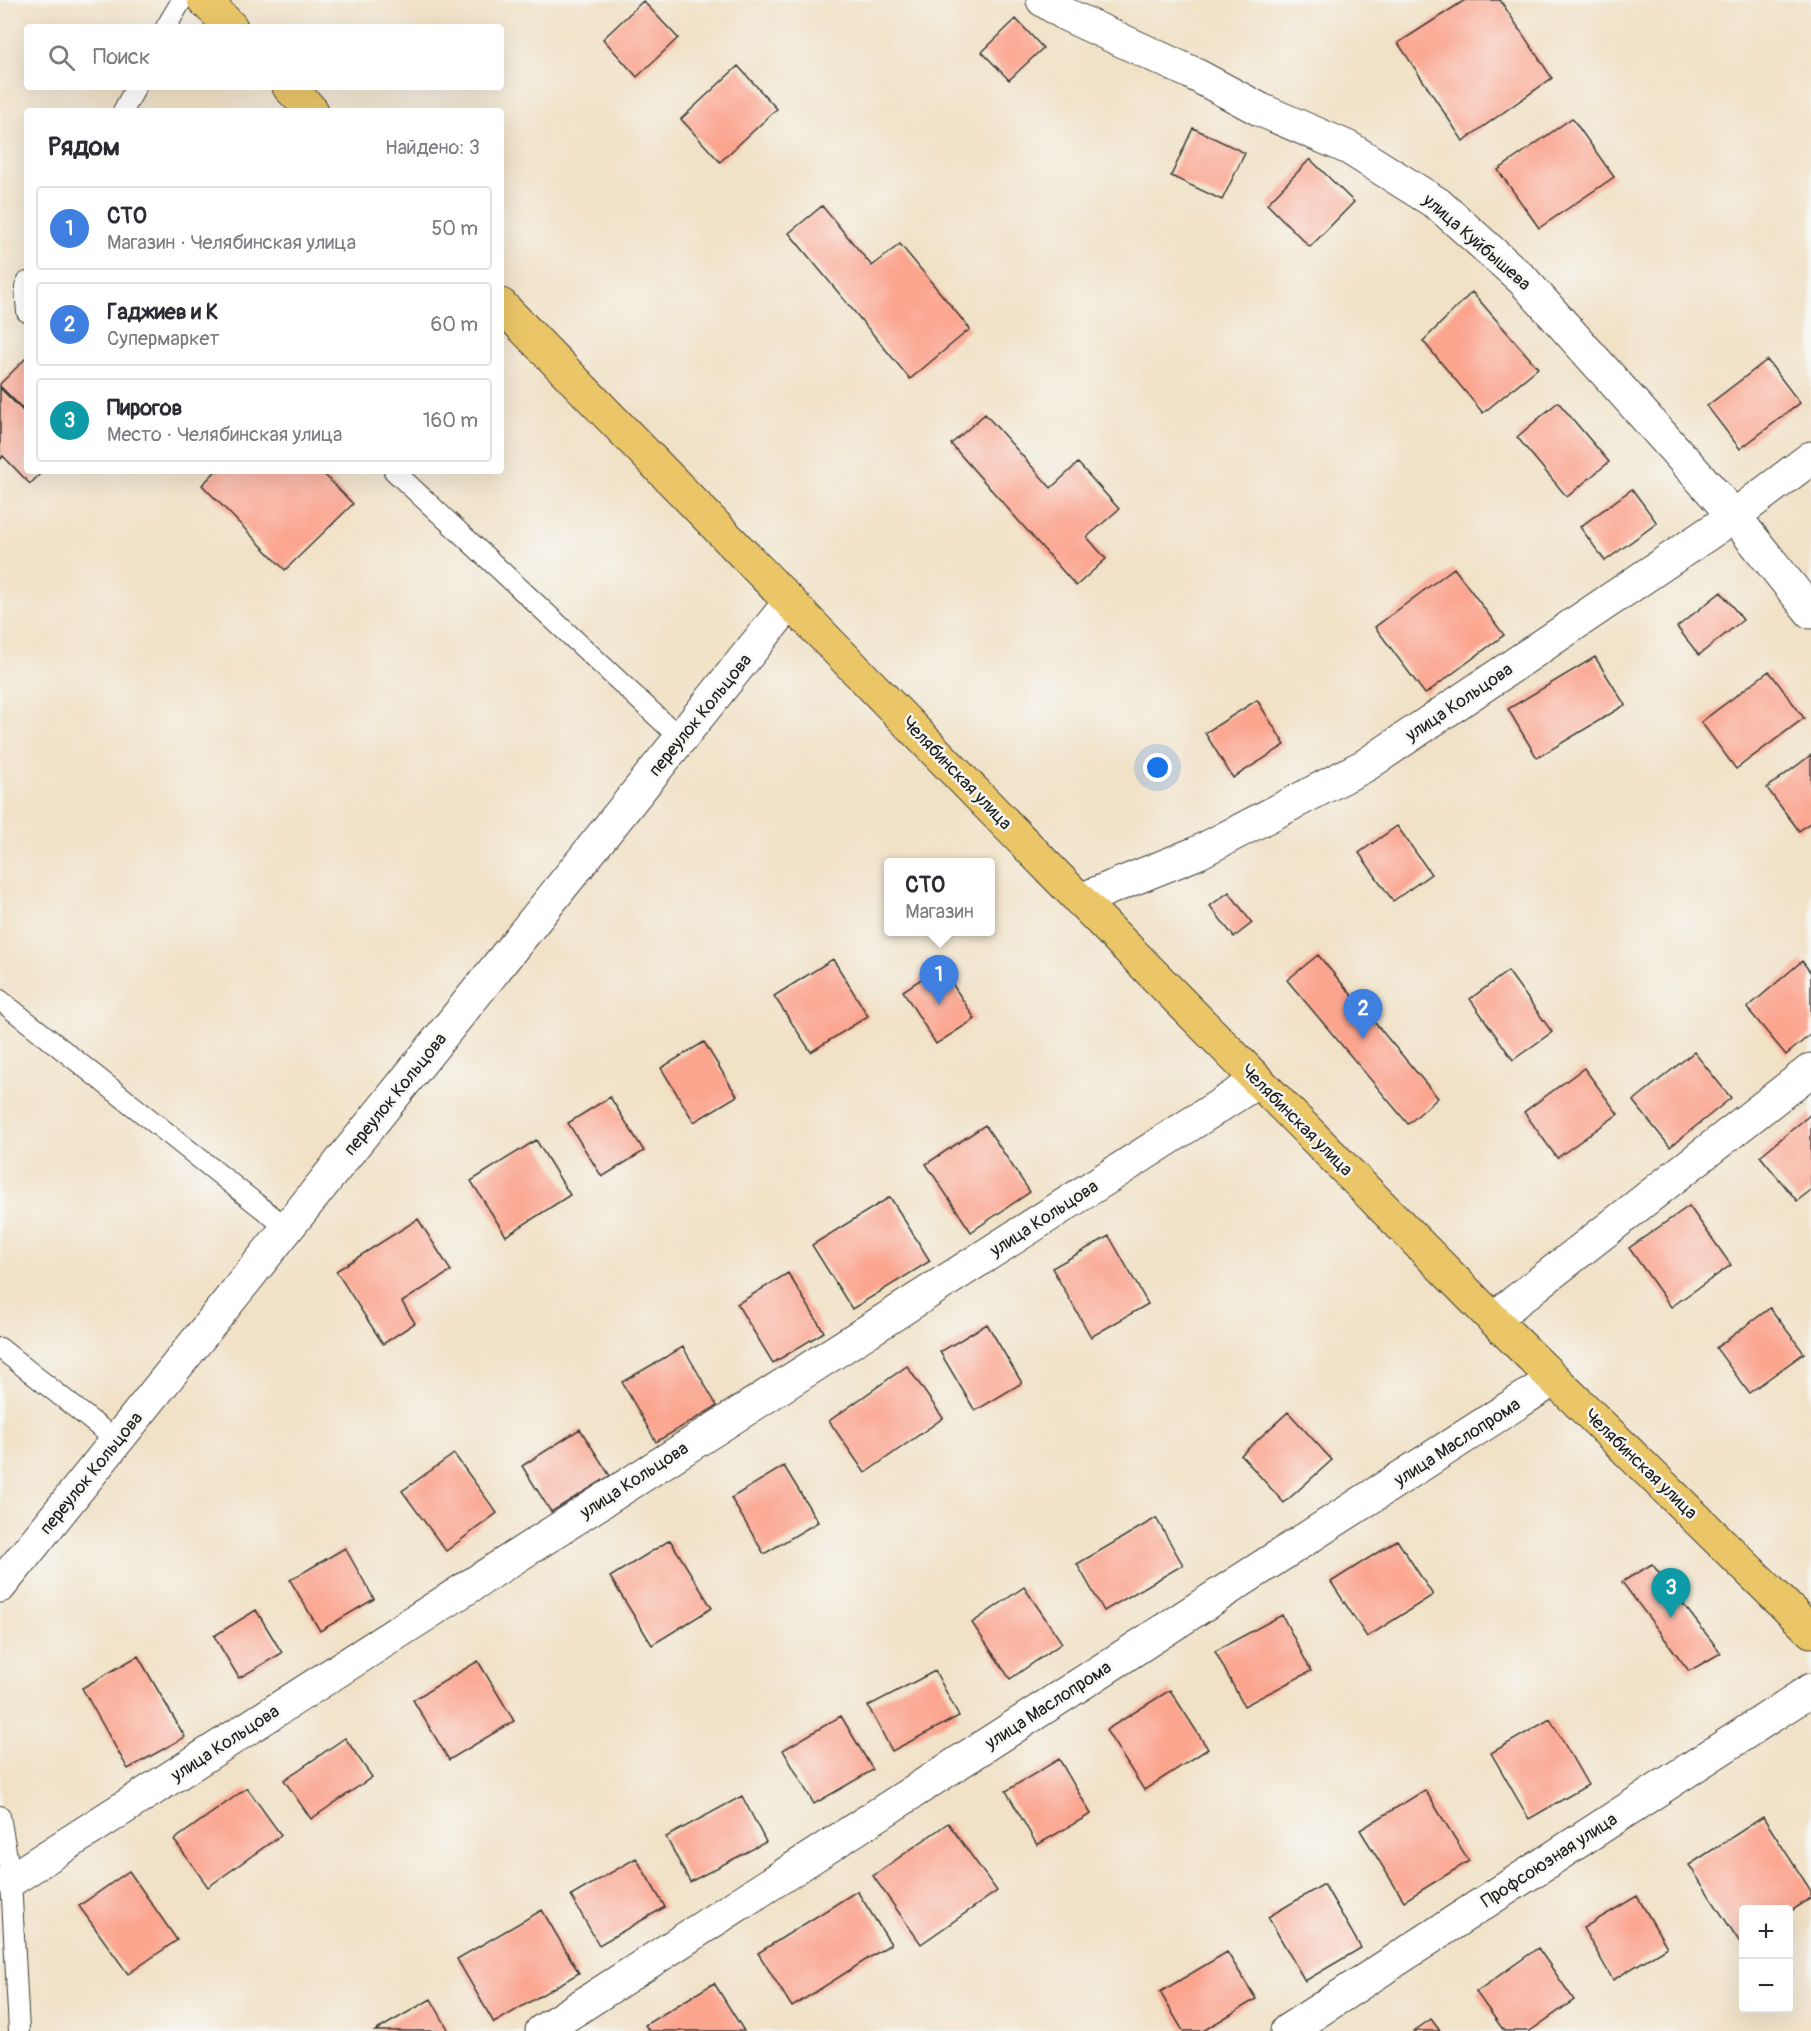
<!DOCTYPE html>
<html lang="ru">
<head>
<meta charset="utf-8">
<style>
  :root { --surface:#fff; --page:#f2f2f3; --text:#2b2b33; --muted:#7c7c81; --line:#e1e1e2; --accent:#111827 }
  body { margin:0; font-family:Pangolin,sans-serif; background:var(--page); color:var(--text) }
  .controls { position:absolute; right:18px; bottom:18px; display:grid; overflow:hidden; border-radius:6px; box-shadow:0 6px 24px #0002 }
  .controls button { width:54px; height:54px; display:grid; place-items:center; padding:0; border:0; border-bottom:2px solid var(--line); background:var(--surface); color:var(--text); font:30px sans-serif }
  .you { position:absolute; left:1158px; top:768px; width:21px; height:21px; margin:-15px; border:4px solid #fff; border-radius:50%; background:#1a73e8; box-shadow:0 0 0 9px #1a73e833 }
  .badge { display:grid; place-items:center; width:39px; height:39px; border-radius:50%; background:var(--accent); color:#fff; font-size:20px; font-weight:700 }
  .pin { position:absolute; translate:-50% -50px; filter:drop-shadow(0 2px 3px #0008) }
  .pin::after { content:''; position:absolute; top:32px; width:21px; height:18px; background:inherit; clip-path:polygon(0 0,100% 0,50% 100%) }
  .popup { position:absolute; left:884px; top:858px; width:111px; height:78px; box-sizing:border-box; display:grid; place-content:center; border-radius:6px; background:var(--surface); filter:drop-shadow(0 2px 4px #0005); font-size:20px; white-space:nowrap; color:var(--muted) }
  .popup b { font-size:22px; color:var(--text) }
  .popup::after { content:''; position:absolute; left:50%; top:100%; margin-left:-12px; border:12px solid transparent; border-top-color:var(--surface) }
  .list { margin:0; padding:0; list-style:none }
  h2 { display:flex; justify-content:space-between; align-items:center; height:78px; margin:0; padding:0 24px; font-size:26px }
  h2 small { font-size:20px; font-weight:400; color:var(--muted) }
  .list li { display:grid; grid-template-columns:39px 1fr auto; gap:18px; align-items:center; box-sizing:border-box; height:84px; margin:0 12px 12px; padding:0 12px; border:2px solid var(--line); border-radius:6px }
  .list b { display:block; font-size:22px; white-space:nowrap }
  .list p { margin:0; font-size:20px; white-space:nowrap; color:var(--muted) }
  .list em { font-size:20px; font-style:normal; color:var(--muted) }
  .icon { flex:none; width:33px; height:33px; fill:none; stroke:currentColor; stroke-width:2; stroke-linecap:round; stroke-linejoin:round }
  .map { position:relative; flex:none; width:1811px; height:2031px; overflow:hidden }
  .search { position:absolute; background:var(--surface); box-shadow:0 6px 24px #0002; left:24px; top:24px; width:480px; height:66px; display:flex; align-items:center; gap:15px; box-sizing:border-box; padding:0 21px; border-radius:6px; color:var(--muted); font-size:22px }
  .panel { position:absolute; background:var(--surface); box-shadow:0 6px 24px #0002; left:24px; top:108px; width:480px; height:366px; border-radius:6px }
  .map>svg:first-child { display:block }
  .building { fill:#fba58f }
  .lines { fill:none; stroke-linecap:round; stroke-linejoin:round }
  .service-casing { stroke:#3c3a36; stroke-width:22 }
  .minor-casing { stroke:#3c3a36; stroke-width:35 }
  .primary-casing { stroke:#3c3a36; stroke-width:35 }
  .service { stroke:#fff; stroke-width:20 }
  .minor { stroke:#fff; stroke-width:33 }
  .primary { stroke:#eac669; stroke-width:33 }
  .labels { text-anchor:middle; stroke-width:5; stroke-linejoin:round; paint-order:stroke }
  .street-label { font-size:18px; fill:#1c1c1c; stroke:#f6f6f2 }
</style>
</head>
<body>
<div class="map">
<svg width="1811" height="2031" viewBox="0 0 1811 2031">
  <rect width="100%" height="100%" fill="#f6f6f2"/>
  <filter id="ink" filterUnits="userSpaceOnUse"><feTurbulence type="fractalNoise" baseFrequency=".0167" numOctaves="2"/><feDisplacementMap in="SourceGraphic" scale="12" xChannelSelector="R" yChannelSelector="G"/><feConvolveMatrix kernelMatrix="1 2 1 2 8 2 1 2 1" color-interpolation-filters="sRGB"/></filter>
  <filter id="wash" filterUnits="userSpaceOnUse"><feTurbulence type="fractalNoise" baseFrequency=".008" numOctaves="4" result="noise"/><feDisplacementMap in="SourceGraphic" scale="24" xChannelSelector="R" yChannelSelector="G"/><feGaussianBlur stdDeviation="1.35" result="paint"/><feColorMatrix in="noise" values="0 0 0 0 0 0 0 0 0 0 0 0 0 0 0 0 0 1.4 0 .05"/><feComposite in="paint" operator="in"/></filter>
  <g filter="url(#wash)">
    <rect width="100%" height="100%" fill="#f1e1c6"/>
    <g id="blocks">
      <!-- building -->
      <path class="building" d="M 1465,0 L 1500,0 L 1552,78 L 1463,141 L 1398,43 Z
        M 643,1 L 678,38 L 637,77 L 603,39 Z
        M 1016,19 L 1043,48 L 1009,80 L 982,52 Z
        M 738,66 L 777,109 L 720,162 L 681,119 Z
        M 1572,118 L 1614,177 L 1539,228 L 1498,170 Z
        M 1193,128 L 1245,153 L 1222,200 L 1171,176 Z
        M 1310,159 L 1354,202 L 1310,247 L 1267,204 Z
        M 822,206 L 872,266 L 900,244 L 970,329 L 910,379 L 789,233 Z
        M 1472,292 L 1538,368 L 1483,413 L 1423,341 Z
        M 27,357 L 27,413 L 0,386 L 0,384 Z
        M 1767,360 L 1800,403 L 1740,449 L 1707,406 Z
        M 0,388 L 27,415 L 27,471 L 43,471 L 30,484 L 3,456 L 0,460 Z
        M 1558,402 L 1609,462 L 1567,497 L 1517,437 Z
        M 985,414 L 1051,488 L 1078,463 L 1119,509 L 1087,537 L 1106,559 L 1076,586 L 951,444 Z
        M 216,471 L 321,471 L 353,504 L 285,570 L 202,485 Z
        M 1632,489 L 1657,523 L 1605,561 L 1580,527 Z
        M 1454,568 L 1504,635 L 1425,694 L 1375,627 Z
        M 1721,592 L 1743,620 L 1699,655 L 1677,627 Z
        M 1595,657 L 1625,705 L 1537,758 L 1508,709 Z
        M 1769,671 L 1804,718 L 1736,769 L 1701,722 Z
        M 1257,700 L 1285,745 L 1233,778 L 1205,733 Z
        M 1811,755 L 1811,822 L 1799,831 L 1767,788 Z
        M 1397,826 L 1431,874 L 1393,901 L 1359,853 Z
        M 1229,892 L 1252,923 L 1234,937 L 1210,906 Z
        M 1318,955 L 1438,1098 L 1408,1124 L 1287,980 Z
        M 833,959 L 868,1016 L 811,1052 L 774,996 Z
        M 1802,961 L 1811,973 L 1811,1034 L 1786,1055 L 1747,1008 Z
        M 941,966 L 975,1019 L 936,1044 L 903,991 Z
        M 1508,971 L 1552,1032 L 1513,1060 L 1470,999 Z
        M 704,1042 L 737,1096 L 694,1122 L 661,1068 Z
        M 1694,1052 L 1731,1098 L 1670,1147 L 1633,1101 Z
        M 1584,1068 L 1618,1114 L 1557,1158 L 1524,1112 Z
        M 610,1097 L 644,1151 L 602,1177 L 568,1123 Z
        M 1811,1114 L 1811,1190 L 1797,1201 L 1760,1156 Z
        M 985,1125 L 1030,1192 L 971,1232 L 926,1164 Z
        M 536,1140 L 570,1195 L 506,1236 L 471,1181 Z
        M 890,1197 L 930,1261 L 852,1309 L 812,1245 Z
        M 1689,1206 L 1731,1265 L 1671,1307 L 1629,1248 Z
        M 418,1219 L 451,1271 L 402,1302 L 415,1323 L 383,1344 L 336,1271 Z
        M 1109,1236 L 1148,1304 L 1091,1337 L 1052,1268 Z
        M 788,1273 L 824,1332 L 773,1363 L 737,1304 Z
        M 1770,1308 L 1804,1353 L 1749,1393 L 1716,1348 Z
        M 987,1324 L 1022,1383 L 975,1411 L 940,1352 Z
        M 683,1347 L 717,1406 L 656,1442 L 622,1382 Z
        M 907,1366 L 943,1418 L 865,1473 L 829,1421 Z
        M 1288,1412 L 1332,1460 L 1284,1503 L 1241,1455 Z
        M 580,1429 L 610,1476 L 551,1512 L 522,1466 Z
        M 454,1454 L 497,1513 L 446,1551 L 402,1491 Z
        M 784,1466 L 818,1522 L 764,1554 L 731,1498 Z
        M 1156,1518 L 1183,1565 L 1104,1611 L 1077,1564 Z
        M 670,1540 L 712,1608 L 652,1645 L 610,1577 Z
        M 1397,1540 L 1433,1595 L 1367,1637 L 1331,1582 Z
        M 345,1548 L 374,1599 L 320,1631 L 290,1580 Z
        M 1652,1564 L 1721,1653 L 1689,1671 L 1622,1582 Z
        M 1024,1587 L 1062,1643 L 1010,1679 L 972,1623 Z
        M 256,1610 L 282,1653 L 239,1678 L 214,1636 Z
        M 1282,1615 L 1311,1671 L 1244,1706 L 1215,1651 Z
        M 138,1656 L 185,1737 L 128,1769 L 82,1688 Z
        M 478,1661 L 514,1721 L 449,1760 L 413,1700 Z
        M 935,1671 L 959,1716 L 892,1751 L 868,1706 Z
        M 1170,1690 L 1208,1749 L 1144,1790 L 1106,1730 Z
        M 841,1716 L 873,1770 L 814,1804 L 783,1750 Z
        M 1550,1719 L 1588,1785 L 1529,1819 L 1491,1753 Z
        M 345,1738 L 372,1777 L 311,1819 L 284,1780 Z
        M 1059,1759 L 1091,1814 L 1037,1845 L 1006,1791 Z
        M 247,1788 L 281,1835 L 208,1887 L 174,1840 Z
        M 1425,1790 L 1469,1861 L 1404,1901 L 1360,1830 Z
        M 742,1796 L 766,1842 L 690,1882 L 666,1837 Z
        M 1763,1817 L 1811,1891 L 1811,1898 L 1788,1913 L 1788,1910 L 1744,1910 L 1744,1942 L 1741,1944 L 1689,1865 Z
        M 948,1823 L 997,1891 L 921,1944 L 873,1876 Z
        M 636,1858 L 665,1907 L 599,1945 L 571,1896 Z
        M 129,1871 L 177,1940 L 128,1974 L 79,1906 Z
        M 1324,1884 L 1361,1948 L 1305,1981 L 1268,1917 Z
        M 857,1891 L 891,1944 L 792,2007 L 758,1953 Z
        M 1637,1896 L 1667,1947 L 1613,1980 L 1583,1928 Z
        M 542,1910 L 579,1973 L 494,2023 L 457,1959 Z
        M 1538,1948 L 1574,2000 L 1530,2031 L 1504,2031 L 1476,1992 Z
        M 1227,1952 L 1256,1999 L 1203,2031 L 1183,2031 L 1160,1992 Z
        M 714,1983 L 744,2031 L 649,2031 L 645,2025 Z
        M 431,1999 L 449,2031 L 375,2031 Z
        M 1431,2019 L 1440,2031 L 1414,2031 Z"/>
    </g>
  </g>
  <g filter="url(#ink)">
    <use href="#blocks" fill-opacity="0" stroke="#3c3a36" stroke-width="1.5"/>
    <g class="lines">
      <!-- service casing -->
      <g class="service-casing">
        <path id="service" d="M 166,27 L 182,0
          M 123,111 L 136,87
          M 27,282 L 25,287 L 27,312
          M 394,471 L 681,739
          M 0,1000 L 287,1228
          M 0,1348 L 117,1441
          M 0,1816 L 11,1880 L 19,2031"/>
      </g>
      <!-- minor casing -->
      <g class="minor-casing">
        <path id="minor" d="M 1043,0 L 1067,15 L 1192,73 L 1261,110 L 1349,148 L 1438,204 L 1523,280 L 1734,516 L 1811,612
          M 1080,900 L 1197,853 L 1366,765 L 1734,516 L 1811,458
          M 1493,1319 L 1811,1070
          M 0,1586 L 790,602
          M 11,1880 L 1258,1081
          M 542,2031 L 1554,1379
          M 1287,2031 L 1811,1690"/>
      </g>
      <!-- primary casing -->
      <g class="primary-casing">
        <path id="primary" d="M 204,0 L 231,27
          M 289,87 L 312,111
          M 501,305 L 1080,900 L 1493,1319 L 1811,1631"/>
      </g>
      <!-- service -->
      <use href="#service" class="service"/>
      <!-- minor -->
      <use href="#minor" class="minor"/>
      <!-- primary -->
      <use href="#primary" class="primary"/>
    </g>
  </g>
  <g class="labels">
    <!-- street labels -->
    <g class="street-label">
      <text transform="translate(1477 242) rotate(41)" y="6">улица Куйбышева</text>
      <text transform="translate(1459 702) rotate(-34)" y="6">улица Кольцова</text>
      <text transform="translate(700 715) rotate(-51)" y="6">переулок Кольцова</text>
      <text transform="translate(957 773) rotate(46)" y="6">Челябинская улица</text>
      <text transform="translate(395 1094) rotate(-51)" y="6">переулок Кольцова</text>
      <text transform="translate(1297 1120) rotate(45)" y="6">Челябинская улица</text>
      <text transform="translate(1044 1218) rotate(-33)" y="6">улица Кольцова</text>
      <text transform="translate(1457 1442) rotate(-33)" y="6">улица Маслопрома</text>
      <text transform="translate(1641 1464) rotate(44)" y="6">Челябинская улица</text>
      <text transform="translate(91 1473) rotate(-51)" y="6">переулок Кольцова</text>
      <text transform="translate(634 1480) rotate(-33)" y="6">улица Кольцова</text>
      <text transform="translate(1048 1705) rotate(-33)" y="6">улица Маслопрома</text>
      <text transform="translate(225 1743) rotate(-33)" y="6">улица Кольцова</text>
      <text transform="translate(1549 1860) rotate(-33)" y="6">Профсоюзная улица</text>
    </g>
  </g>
</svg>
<div class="controls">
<button>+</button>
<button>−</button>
</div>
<div class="you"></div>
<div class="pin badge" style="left:939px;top:1005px;background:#3f7fe0">1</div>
<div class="popup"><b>СТО</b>Магазин</div>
<div class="pin badge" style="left:1363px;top:1039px;background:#3f7fe0">2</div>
<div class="pin badge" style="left:1671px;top:1618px;background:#0f9aa8">3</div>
<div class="search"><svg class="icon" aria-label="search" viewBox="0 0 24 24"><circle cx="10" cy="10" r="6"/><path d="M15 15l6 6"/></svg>Поиск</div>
<section class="panel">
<h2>Рядом<small>Найдено: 3</small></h2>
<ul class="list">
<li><span class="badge" style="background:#3f7fe0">1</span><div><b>СТО</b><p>Магазин · Челябинская улица</p></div><em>50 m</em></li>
<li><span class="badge" style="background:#3f7fe0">2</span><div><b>Гаджиев и К</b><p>Супермаркет</p></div><em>60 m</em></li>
<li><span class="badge" style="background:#0f9aa8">3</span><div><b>Пирогов</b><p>Место · Челябинская улица</p></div><em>160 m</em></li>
</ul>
</section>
</div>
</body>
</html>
